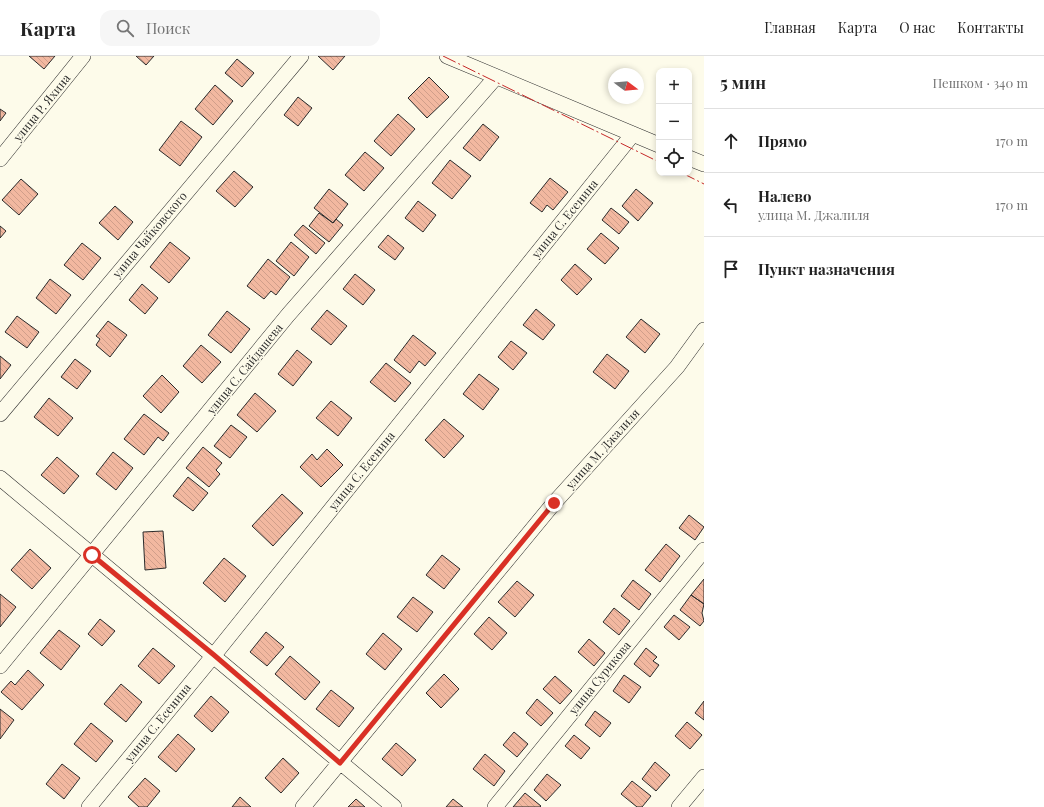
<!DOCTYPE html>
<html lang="ru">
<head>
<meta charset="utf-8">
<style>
  :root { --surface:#fff; --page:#f6f6f6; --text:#222; --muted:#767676; --line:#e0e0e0 }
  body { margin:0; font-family:"Playfair Display",serif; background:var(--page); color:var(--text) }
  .controls { position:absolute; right:12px; top:12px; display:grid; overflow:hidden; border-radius:8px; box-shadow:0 2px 6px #0003 }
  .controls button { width:36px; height:36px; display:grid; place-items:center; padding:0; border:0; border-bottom:1px solid var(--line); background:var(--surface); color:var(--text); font:20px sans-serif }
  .compass { position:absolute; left:608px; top:12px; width:36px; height:36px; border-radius:50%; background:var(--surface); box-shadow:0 2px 6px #0003; rotate:106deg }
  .stop { position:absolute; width:12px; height:12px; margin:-9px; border:3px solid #d93025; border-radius:50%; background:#fff }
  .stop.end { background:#d93025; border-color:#fff; box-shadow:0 1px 4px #0008 }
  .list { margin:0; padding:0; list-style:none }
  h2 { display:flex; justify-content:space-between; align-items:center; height:52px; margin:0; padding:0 16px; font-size:17px }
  h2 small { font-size:13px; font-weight:400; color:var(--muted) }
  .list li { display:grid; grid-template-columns:26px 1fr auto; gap:12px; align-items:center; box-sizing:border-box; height:64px; padding:0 16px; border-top:1px solid var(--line) }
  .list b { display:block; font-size:15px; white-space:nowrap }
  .list p { margin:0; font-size:13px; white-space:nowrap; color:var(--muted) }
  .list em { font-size:13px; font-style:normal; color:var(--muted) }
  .icon { flex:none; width:22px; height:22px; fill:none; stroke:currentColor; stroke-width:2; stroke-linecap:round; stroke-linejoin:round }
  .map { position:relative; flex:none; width:704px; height:751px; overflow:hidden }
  header { display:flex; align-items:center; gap:24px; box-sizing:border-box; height:56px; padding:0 20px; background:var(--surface); border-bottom:1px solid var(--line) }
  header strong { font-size:19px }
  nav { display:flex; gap:22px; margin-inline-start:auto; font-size:14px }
  .search { width:280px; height:36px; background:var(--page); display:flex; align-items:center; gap:10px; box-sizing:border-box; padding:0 14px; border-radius:12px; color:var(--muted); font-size:15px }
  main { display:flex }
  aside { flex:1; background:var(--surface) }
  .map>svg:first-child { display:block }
  .building { fill:url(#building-back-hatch); stroke:#2b2b2b }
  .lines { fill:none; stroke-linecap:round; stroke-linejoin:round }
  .minor-casing { stroke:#2b2b2b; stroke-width:16 }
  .minor { stroke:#fdfbea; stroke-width:15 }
  .power { stroke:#c62828; stroke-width:1; stroke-dasharray:14 3 2 3; stroke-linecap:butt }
  .route { stroke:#d93025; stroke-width:5 }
  .labels { text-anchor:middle; stroke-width:3; stroke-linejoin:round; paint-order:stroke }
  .street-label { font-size:12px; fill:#2b2b2b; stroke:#fdfbea }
</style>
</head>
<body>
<header>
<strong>Карта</strong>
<div class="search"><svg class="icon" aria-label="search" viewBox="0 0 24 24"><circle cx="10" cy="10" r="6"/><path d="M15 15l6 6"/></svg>Поиск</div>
<nav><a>Главная</a><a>Карта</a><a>О нас</a><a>Контакты</a></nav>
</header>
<main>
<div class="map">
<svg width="704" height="751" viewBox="0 0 704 751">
  <defs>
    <pattern id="building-back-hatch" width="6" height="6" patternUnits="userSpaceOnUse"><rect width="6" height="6" fill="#f2b8a0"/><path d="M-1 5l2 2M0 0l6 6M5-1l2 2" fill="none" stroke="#d09e8a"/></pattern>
  </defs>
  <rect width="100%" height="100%" fill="#fdfbea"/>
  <!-- building -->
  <path class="building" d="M 29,0 L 55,0 L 44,13 Z
    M 136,0 L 154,0 L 146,9 Z
    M 318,0 L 345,0 L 333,14 Z
    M 237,3 L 254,17 L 242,31 L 225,17 Z
    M 429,21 L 449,41 L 427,62 L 408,42 Z
    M 215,29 L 233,45 L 213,69 L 195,53 Z
    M 298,41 L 312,52 L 298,70 L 284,59 Z
    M 0,53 L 6,57 L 0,65 Z
    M 398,58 L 415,73 L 391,100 L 374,85 Z
    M 181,65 L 202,81 L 180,110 L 159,94 Z
    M 483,68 L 499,81 L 480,105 L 463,92 Z
    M 365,96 L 384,112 L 364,135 L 345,119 Z
    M 450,104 L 471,120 L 452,143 L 432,127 Z
    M 234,115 L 253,131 L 235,151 L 216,135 Z
    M 550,122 L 568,136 L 553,154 L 547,149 L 542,156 L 530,147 Z
    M 21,123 L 38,138 L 19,159 L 2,144 Z
    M 329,133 L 348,148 L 333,167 L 314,152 Z
    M 636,133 L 653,147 L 638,165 L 622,150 Z
    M 418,145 L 436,159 L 423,176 L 405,162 Z
    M 115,150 L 133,166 L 118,184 L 99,167 Z
    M 611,152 L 629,166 L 619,178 L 602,164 Z
    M 319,157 L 333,167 L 336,163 L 343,169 L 329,186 L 309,170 Z
    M 303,169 L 325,187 L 316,198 L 294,179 Z
    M 0,170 L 6,175 L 0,182 Z
    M 601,177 L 619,192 L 605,208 L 587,193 Z
    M 388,179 L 404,192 L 395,204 L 378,191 Z
    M 170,186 L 190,202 L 169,227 L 150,211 Z
    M 291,186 L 309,201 L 294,220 L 276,205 Z
    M 82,187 L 101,202 L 83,224 L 64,209 Z
    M 268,203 L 290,221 L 276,239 L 271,235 L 264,243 L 247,230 Z
    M 575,208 L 592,223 L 577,239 L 561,224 Z
    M 355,218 L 375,234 L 363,249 L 343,233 Z
    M 50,223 L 71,239 L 56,258 L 36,242 Z
    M 142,228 L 158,242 L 145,258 L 129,244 Z
    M 536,253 L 555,269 L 543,284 L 523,269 Z
    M 327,254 L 347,270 L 331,289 L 311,273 Z
    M 227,255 L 250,273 L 231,297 L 208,279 Z
    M 17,260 L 39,276 L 27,292 L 5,276 Z
    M 641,263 L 660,278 L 645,297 L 626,281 Z
    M 108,265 L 127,279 L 110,301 L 96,289 L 100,283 L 96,280 Z
    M 413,279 L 436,297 L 425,310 L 419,305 L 410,317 L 394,304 Z
    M 511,285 L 527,297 L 513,314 L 498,301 Z
    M 201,289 L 221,306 L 202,327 L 183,310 Z
    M 297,294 L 312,306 L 293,330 L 278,318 Z
    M 607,298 L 629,315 L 615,333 L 593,316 Z
    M 0,300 L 11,309 L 0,323 Z
    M 75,303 L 91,315 L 77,333 L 61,321 Z
    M 386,307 L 411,327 L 395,346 L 370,326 Z
    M 479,318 L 499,333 L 483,354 L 463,338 Z
    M 162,319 L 179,336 L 161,357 L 143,340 Z
    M 255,337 L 276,355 L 257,376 L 237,359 Z
    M 49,342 L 73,362 L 58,380 L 34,361 Z
    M 331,345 L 352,362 L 338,380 L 316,362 Z
    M 144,358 L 169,377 L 163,385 L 158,381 L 144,399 L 124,383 Z
    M 444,363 L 464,380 L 444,402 L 425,384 Z
    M 231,369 L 247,381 L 230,402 L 214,390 Z
    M 203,391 L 222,407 L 216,414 L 220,418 L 209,431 L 186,412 Z
    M 327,393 L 343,409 L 321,431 L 300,411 L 312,398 L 317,404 Z
    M 113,396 L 133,412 L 116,434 L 96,418 Z
    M 57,401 L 79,420 L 64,438 L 41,419 Z
    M 188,421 L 208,437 L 193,455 L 173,440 Z
    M 282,438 L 303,457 L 273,490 L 252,470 Z
    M 689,459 L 704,471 L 695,484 L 679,472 Z
    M 163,475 L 166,512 L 145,514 L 143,476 Z
    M 666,488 L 680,500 L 660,526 L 645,514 Z
    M 30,493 L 51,512 L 32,533 L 11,514 Z
    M 442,499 L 460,513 L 444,533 L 426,519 Z
    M 224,502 L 246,520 L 225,546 L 203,527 Z
    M 704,523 L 704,548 L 691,539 Z
    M 633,524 L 651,538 L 639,554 L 621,540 Z
    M 517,525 L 534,539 L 515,561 L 498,546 Z
    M 0,538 L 16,551 L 0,571 Z
    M 691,539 L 704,548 L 702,557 L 704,565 L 700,570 L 680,554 Z
    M 413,541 L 433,556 L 417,576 L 397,561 Z
    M 614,552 L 630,565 L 619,579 L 603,566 Z
    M 674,559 L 690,571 L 679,584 L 664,571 Z
    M 489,561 L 507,577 L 492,594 L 474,578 Z
    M 100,563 L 115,575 L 102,590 L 88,578 Z
    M 59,574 L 80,590 L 61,614 L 40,597 Z
    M 266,576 L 284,591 L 267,610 L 250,596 Z
    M 383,577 L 402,593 L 385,614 L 366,598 Z
    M 589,583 L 605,597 L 594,610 L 578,596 Z
    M 153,592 L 175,610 L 159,628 L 138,610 Z
    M 646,592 L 657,601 L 653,605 L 659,609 L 650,621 L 634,608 Z
    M 290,600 L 320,626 L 305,644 L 275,618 Z
    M 28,614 L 44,629 L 22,654 L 1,636 L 11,625 L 15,629 Z
    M 444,618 L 459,633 L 441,652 L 426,637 Z
    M 624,619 L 641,631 L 629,647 L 613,635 Z
    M 555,620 L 572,635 L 560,648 L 543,633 Z
    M 121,628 L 142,646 L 126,666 L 104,648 Z
    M 331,634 L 354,652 L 339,671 L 316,653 Z
    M 211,640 L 229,656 L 212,676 L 194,660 Z
    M 537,643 L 553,657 L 541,670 L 526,657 Z
    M 704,645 L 704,664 L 695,657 Z
    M 0,653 L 14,664 L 0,683 Z
    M 595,655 L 611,667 L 600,681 L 585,669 Z
    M 687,666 L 702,679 L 690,693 L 675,680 Z
    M 91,667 L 113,685 L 96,706 L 74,688 Z
    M 514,676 L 528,688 L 517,701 L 503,689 Z
    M 178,678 L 195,693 L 176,716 L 158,701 Z
    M 574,679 L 590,692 L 581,703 L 565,690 Z
    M 396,687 L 416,704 L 402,720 L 382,703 Z
    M 485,698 L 505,715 L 494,730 L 473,713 Z
    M 283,702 L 299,717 L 281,737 L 265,722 Z
    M 655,706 L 670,719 L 656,735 L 642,723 Z
    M 62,708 L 80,722 L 64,743 L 46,728 Z
    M 547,718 L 561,729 L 546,745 L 534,734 Z
    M 145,722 L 160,735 L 147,751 L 139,751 L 128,741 Z
    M 632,725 L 651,740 L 642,751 L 637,751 L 621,738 Z
    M 525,737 L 541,750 L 540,751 L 513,751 Z
    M 240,741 L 251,751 L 232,751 Z
    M 356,743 L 365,751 L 348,751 Z
    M 453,743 L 463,751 L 446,751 Z"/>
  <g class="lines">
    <!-- minor casing -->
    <g class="minor-casing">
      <path id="minor" d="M 447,0 L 659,89
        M 689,102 L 704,108
        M 0,103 L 83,0
        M 0,358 L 301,0
        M 0,422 L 394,751
        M 0,610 L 288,259 L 496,21
        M 89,751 L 214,599 L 633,78
        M 303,751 L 554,447 L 677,311 L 704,274
        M 495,751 L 704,494
        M 679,751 L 704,721"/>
    </g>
    <!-- minor -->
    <use href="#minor" class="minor"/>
    <!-- power -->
    <path class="power" d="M 443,0 L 659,106
      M 682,117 L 704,128"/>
  </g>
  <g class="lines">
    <!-- route -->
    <path class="route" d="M 92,499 L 214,599 L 340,707 L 554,447"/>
  </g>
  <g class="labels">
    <!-- street labels -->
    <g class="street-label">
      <text transform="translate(42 52) rotate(-51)" y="4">улица Р. Яхина</text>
      <text transform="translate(565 163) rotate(-51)" y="4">улица С. Есенина</text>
      <text transform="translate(150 179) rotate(-50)" y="4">улица Чайковского</text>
      <text transform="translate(245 313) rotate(-51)" y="4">улица С. Сайдашева</text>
      <text transform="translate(603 393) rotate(-48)" y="4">улица М. Джалиля</text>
      <text transform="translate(362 415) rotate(-51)" y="4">улица С. Есенина</text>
      <text transform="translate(600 622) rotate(-51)" y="4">улица Сурикова</text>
      <text transform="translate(158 667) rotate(-51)" y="4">улица С. Есенина</text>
    </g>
  </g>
</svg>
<div class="controls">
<button>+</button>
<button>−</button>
<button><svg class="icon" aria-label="locate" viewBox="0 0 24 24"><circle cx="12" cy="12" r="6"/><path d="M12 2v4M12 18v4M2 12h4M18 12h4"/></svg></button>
</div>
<svg class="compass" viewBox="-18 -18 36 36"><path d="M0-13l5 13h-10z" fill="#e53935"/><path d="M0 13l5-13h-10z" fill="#767676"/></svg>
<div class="stop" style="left:92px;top:499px"></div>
<div class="stop end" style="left:554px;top:447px"></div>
</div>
<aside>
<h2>5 мин<small>Пешком · 340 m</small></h2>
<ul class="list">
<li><svg class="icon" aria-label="ahead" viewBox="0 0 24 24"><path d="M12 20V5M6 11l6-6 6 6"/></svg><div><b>Прямо</b></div><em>170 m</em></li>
<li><svg class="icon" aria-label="left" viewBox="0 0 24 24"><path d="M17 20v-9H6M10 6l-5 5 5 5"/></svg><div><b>Налево</b><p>улица М. Джалиля</p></div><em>170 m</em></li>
<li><svg class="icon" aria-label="arrive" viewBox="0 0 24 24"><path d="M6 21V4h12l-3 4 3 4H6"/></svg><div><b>Пункт назначения</b></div></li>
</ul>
</aside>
</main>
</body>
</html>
